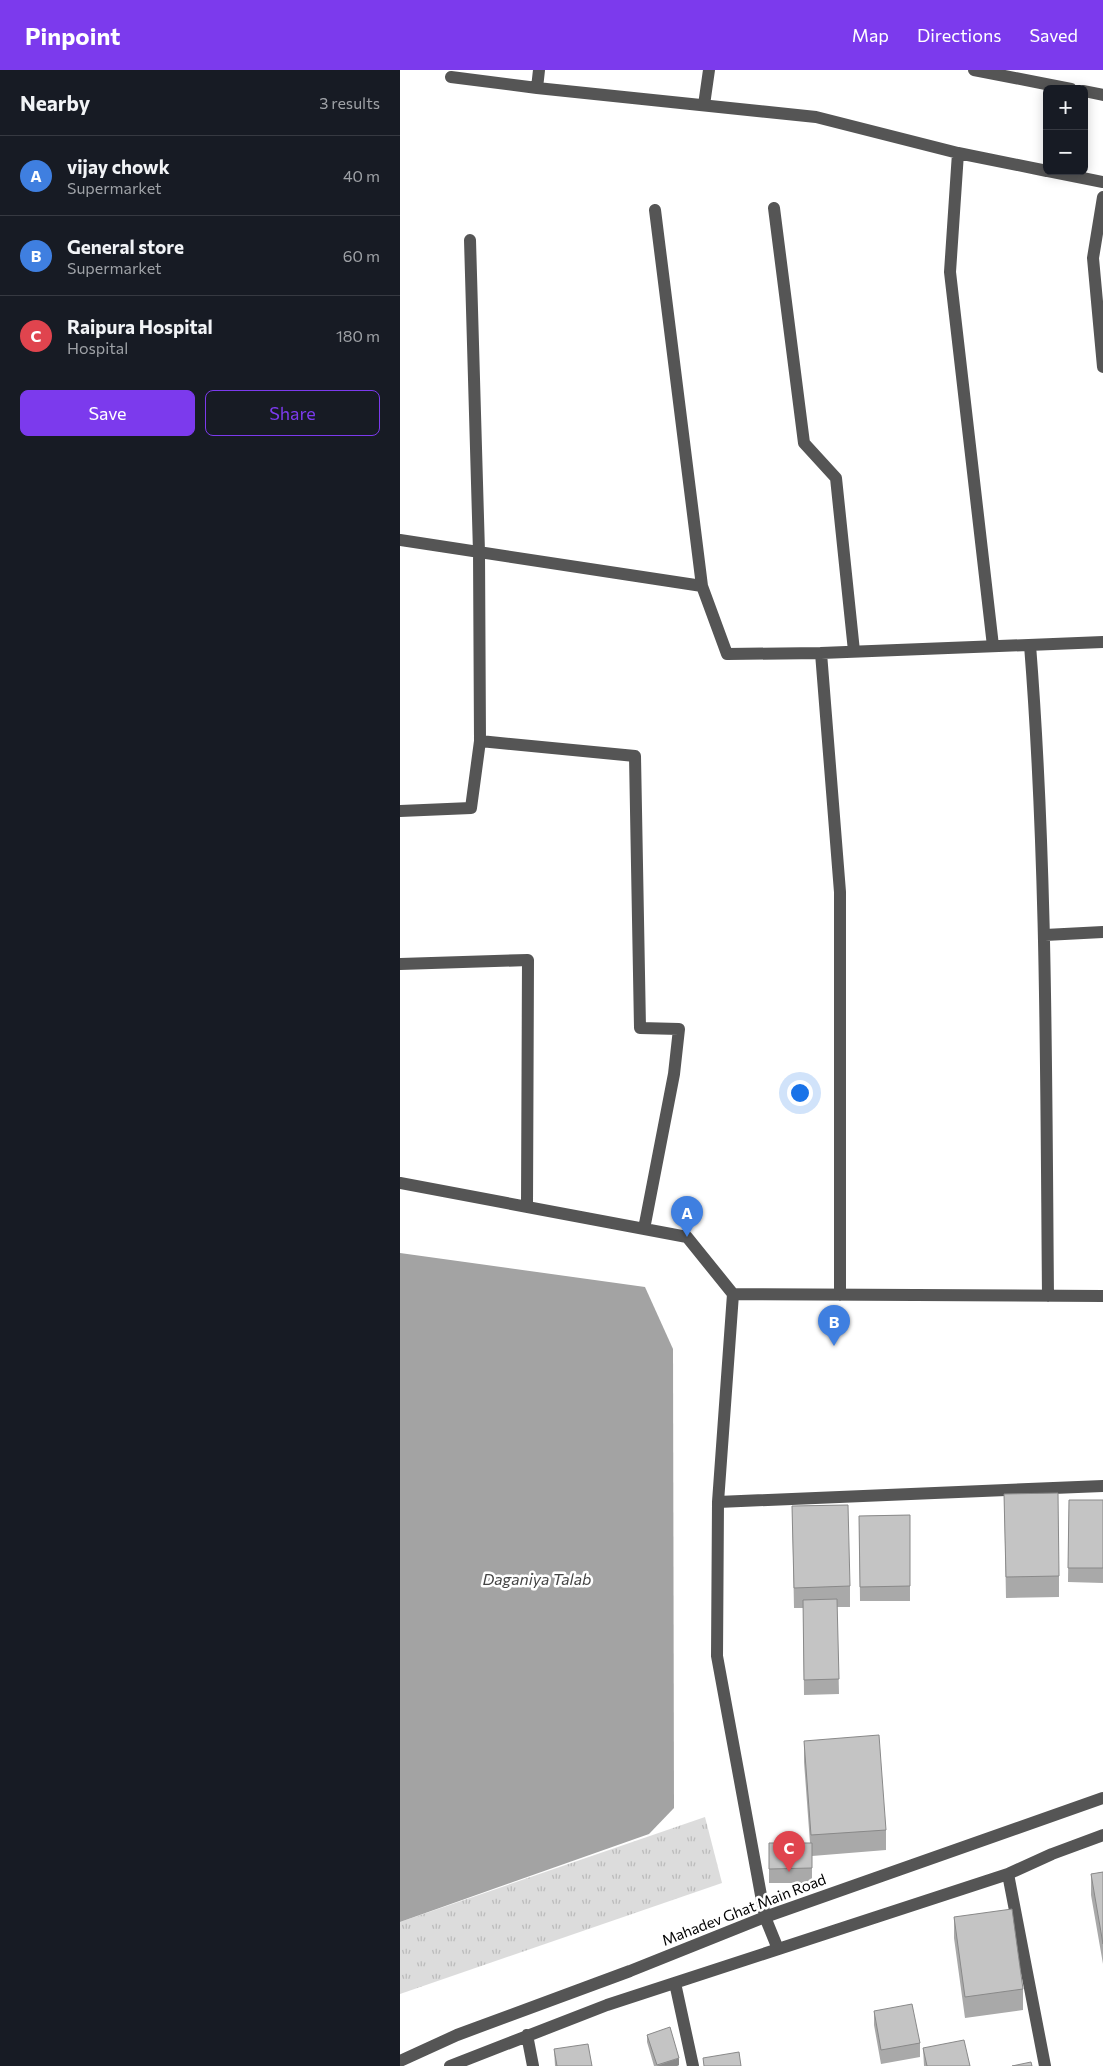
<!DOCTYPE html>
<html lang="en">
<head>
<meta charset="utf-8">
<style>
  :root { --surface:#171b24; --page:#20242c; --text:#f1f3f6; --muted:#9ea1a6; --line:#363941; --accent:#7c3aed }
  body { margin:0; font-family:Commissioner,sans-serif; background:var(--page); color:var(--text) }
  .controls { position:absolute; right:15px; top:15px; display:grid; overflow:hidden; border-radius:8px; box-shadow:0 2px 12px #0003 }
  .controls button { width:45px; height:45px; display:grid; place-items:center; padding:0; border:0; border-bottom:1px solid var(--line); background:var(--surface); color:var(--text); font:25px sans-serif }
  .you { position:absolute; left:399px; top:1022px; width:18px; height:18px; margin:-12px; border:4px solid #fff; border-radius:50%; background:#1a73e8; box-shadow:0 0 0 8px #1a73e833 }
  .badge { display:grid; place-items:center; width:32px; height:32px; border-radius:50%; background:var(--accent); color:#fff; font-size:16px; font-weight:700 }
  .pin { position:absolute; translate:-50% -41px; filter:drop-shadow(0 1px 2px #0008) }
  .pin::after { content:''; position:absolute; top:26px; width:18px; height:15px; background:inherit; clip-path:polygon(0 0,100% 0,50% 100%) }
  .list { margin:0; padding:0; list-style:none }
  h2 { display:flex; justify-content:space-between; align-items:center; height:65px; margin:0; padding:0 20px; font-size:21px }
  h2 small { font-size:16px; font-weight:400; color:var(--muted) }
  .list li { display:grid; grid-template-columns:32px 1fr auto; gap:15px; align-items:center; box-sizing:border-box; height:80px; padding:0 20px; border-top:1px solid var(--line) }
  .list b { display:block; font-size:19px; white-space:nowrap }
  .list p { margin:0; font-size:16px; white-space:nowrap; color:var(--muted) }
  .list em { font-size:16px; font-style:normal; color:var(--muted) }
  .actions { display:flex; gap:10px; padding:15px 20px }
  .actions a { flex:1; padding:11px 0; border:1px solid var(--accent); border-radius:8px; text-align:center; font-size:18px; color:var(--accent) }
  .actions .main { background:var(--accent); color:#fff }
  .map { position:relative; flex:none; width:703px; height:1996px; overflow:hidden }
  header { display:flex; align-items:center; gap:30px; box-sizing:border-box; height:70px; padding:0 25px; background:var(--accent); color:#fff }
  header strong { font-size:24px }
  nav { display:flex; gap:28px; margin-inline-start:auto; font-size:18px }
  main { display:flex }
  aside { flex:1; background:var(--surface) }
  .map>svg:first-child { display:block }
  .grass { fill:url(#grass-tufts) }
  .water { fill:#a3a3a3 }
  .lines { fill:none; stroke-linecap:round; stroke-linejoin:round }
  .minor { stroke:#555; stroke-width:12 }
  .wall { fill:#a9a9a9 }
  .shaded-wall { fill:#898989 }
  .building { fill:#c4c4c4; stroke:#898989 }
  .labels { text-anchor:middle; stroke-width:5; stroke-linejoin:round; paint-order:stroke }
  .street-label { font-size:15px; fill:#000; stroke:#fff }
  .water-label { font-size:16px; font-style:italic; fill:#444; stroke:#fff }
</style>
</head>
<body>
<header>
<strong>Pinpoint</strong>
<nav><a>Map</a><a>Directions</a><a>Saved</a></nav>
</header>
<main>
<aside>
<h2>Nearby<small>3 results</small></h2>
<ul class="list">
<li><span class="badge" style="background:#3f7fe0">A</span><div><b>vijay chowk</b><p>Supermarket</p></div><em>40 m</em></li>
<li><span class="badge" style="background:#3f7fe0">B</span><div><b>General store</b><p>Supermarket</p></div><em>60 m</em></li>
<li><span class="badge" style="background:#e0444e">C</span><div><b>Raipura Hospital</b><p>Hospital</p></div><em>180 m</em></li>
</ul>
<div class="actions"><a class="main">Save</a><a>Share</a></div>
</aside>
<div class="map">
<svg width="703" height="1996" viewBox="0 0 703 1996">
  <defs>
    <pattern id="grass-tufts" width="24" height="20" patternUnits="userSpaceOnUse" patternTransform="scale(1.25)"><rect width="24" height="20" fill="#dcdcdc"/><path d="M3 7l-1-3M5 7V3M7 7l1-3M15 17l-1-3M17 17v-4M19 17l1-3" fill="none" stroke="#bbb"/></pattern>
  </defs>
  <rect width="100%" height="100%" fill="#fff"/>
  <!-- grass -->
  <path class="grass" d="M 305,1747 L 322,1813 L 0,1924 L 0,1852 Z"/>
  <!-- water -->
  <path class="water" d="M 0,1183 L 245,1217 L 273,1279 L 274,1738 L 249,1764 L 0,1852 Z"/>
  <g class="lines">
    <!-- minor -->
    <path class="minor" d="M 139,0 L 137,18 L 416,47 L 558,83
      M 574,0 L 671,19
      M 51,7 L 137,18
      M 684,21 L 703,25
      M 304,35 L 309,0
      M 648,101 L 703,112
      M 703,127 L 693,188 L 703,297
      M 374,138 L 404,373 L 436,408 L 454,581
      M 255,140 L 302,516
      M 0,470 L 302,516 L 327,584 L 421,583 L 440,822 L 440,1225
      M 630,575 C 647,791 646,1009 648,1226
      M 593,576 L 550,202 L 558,83 L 647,101
      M 421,583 L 703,572
      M 80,671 L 235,686 L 240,958 L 279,959 L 274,1004 L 244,1159
      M 0,741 L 71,738 L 80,671 L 79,482 L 70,170
      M 645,865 L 703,862
      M 0,894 L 128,890 L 127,1137
      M 0,1113 L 287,1167 L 333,1224 L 318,1432 L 317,1586 L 365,1847 L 378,1879
      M 333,1224 L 703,1226
      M 318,1432 L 703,1416
      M 608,1804 L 645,1996
      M 275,1913 L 293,1996
      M 127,1965 L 133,1996
      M 0,1991 L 57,1965 L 230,1901 L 365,1847 L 703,1728
      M 50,1996 L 207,1935 L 608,1804 L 652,1784 L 703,1765"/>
  </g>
  <!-- wall -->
  <path class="wall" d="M 604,1424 L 659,1506 L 659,1527 L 606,1528 Z
    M 669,1430 L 703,1430 L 703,1513 L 668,1512 Z
    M 392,1436 L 450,1516 L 450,1537 L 437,1537 L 439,1624 L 404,1625 L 403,1538 L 394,1538 Z
    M 510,1445 L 510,1531 L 460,1531 L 459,1446 Z
    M 404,1671 L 486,1760 L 486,1780 L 412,1786 L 412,1813 L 369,1813 L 369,1773 L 410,1773 L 404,1692 Z
    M 703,1802 L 703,1894 L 691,1825 L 691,1804 Z
    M 554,1847 L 623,1919 L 623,1940 L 565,1948 L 554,1868 Z
    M 474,1941 L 520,1973 L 520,1987 L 481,1994 L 474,1955 Z
    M 247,1965 L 279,1995 L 277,1996 L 254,1996 L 247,1972 Z
    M 523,1978 L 570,1996 L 524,1996 Z
    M 154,1979 L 192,1996 L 155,1996 Z"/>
  <!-- shaded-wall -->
  <path class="shaded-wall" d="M 279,1988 L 279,1995 L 277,1996 L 257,1996 Z"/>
  <!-- building -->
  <path class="building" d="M 658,1423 L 659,1506 L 606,1507 L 604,1424 Z
    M 669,1430 L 703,1430 L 703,1498 L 668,1498 Z
    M 448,1435 L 450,1516 L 394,1518 L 392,1436 Z
    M 510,1445 L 510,1516 L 460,1517 L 459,1446 Z
    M 437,1529 L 439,1609 L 404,1610 L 403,1530 Z
    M 479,1665 L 486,1760 L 411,1765 L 404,1671 Z
    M 369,1773 L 412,1773 L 412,1798 L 369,1799 Z
    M 703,1802 L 703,1874 L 691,1804 Z
    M 612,1839 L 623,1919 L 565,1927 L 554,1847 Z
    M 512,1934 L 520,1973 L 481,1980 L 474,1941 Z
    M 270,1957 L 279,1988 L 257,1995 L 247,1965 Z
    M 564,1970 L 570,1996 L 527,1996 L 523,1978 Z
    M 188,1974 L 192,1996 L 157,1996 L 154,1979 Z
    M 339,1982 L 341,1996 L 304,1996 L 303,1988 Z
    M 631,1992 L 632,1996 L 612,1996 Z"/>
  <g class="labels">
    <!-- street labels -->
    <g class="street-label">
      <text transform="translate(344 1840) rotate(-21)" y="5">Mahadev Ghat Main Road</text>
    </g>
    <!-- water labels -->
    <g class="water-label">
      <text x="137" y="1515">Daganiya Talab</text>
    </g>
  </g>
</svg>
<div class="controls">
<button>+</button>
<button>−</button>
</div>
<div class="you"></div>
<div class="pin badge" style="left:287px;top:1167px;background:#3f7fe0">A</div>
<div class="pin badge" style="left:434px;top:1276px;background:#3f7fe0">B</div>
<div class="pin badge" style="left:389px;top:1802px;background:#e0444e">C</div>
</div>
</main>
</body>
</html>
